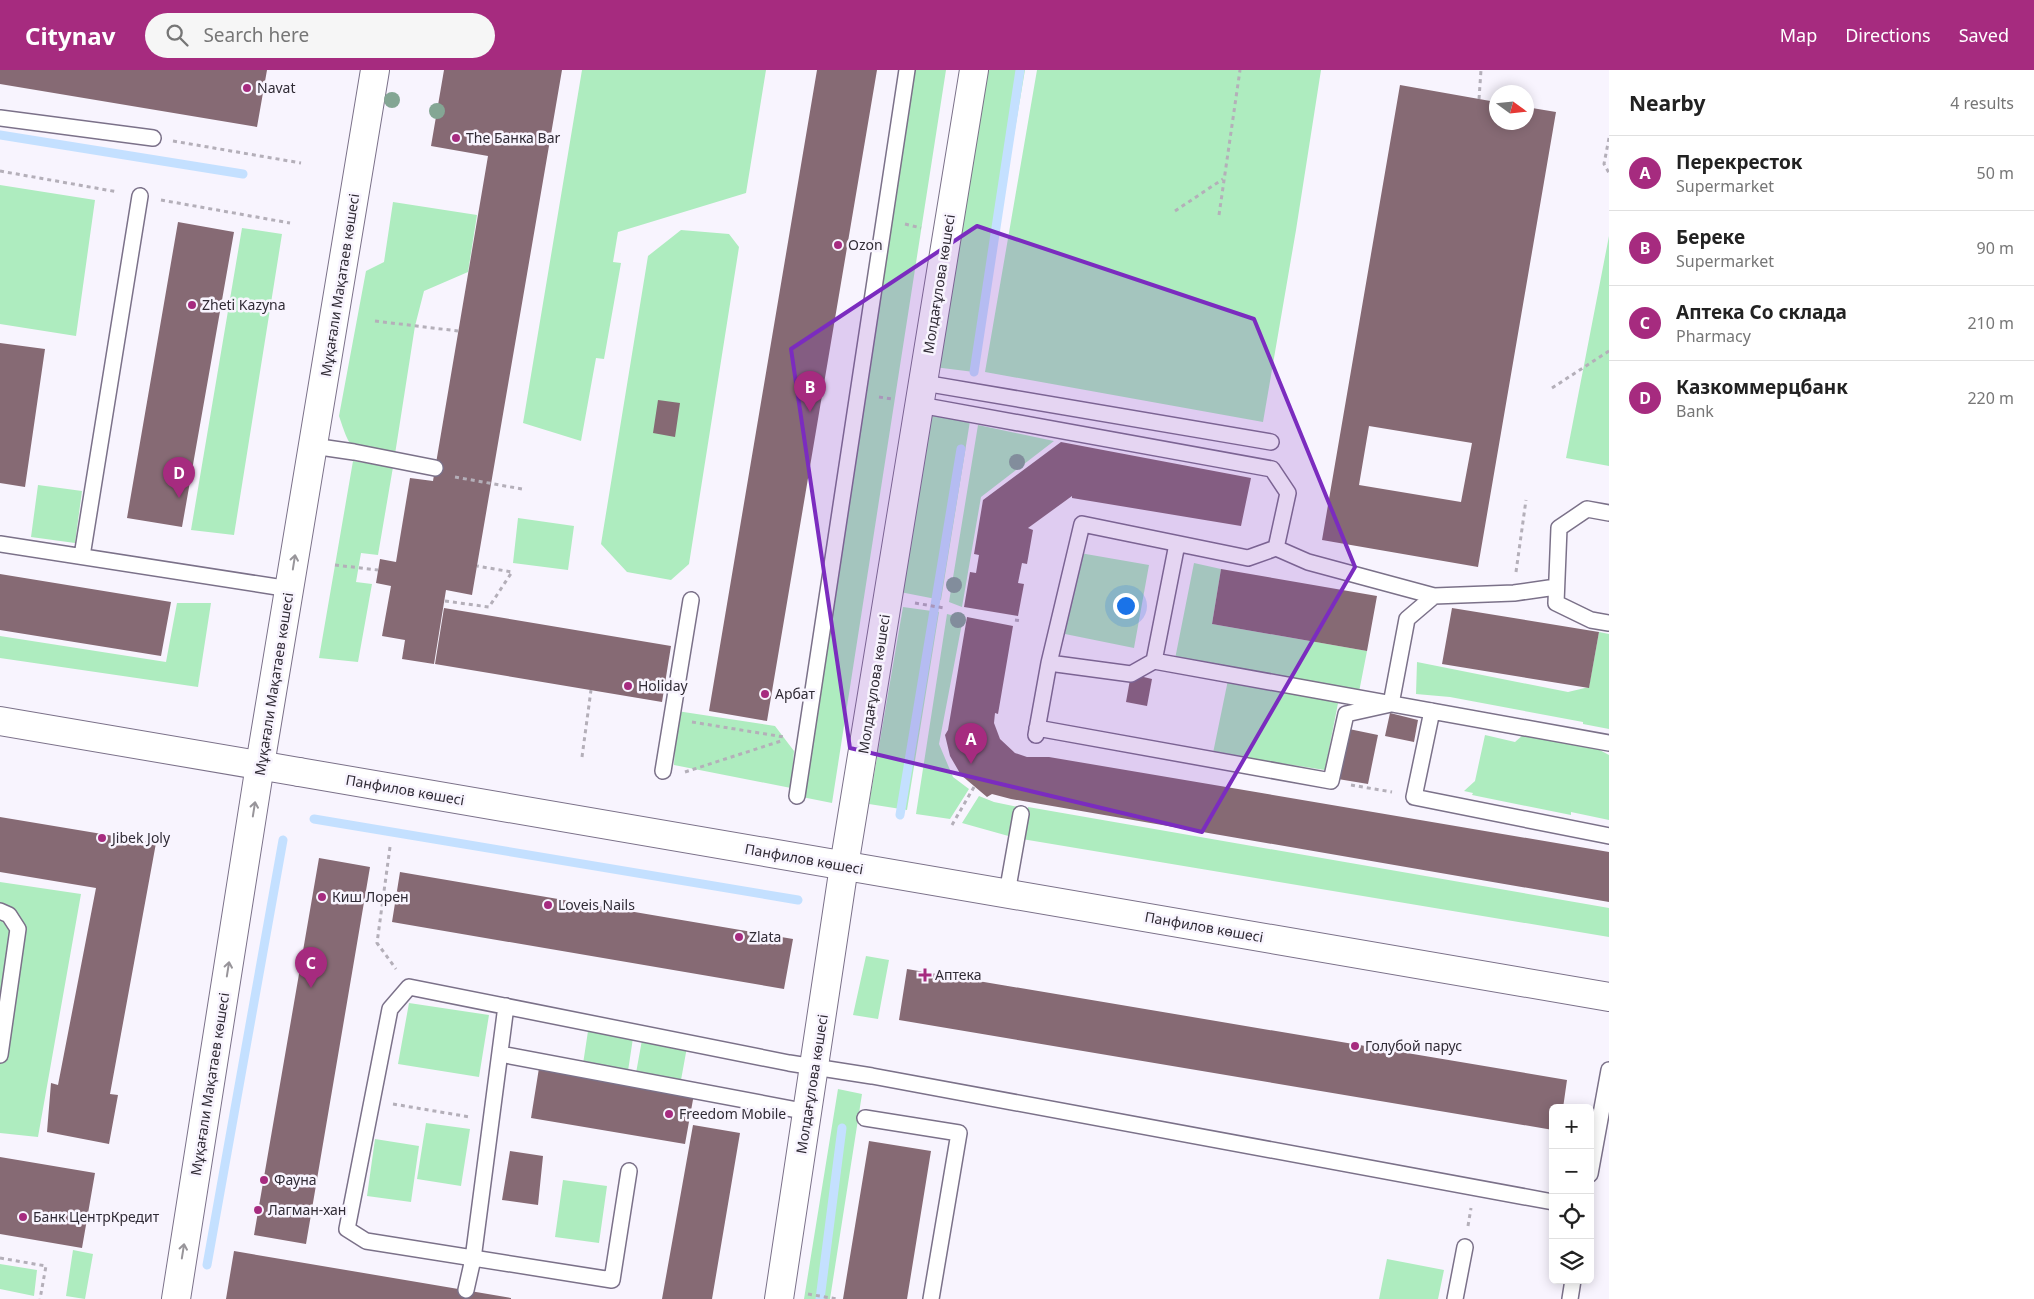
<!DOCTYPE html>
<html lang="en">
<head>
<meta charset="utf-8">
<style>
  :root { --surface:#fff; --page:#f6f6f6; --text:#222; --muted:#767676; --line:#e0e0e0; --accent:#a62b7f }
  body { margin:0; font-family:"Noto Sans",sans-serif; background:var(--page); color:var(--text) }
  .controls { position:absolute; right:15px; bottom:15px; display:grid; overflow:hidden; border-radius:8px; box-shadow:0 2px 12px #0003 }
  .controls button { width:45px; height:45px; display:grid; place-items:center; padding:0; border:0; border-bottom:1px solid var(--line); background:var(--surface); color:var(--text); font:25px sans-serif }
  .compass { position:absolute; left:1489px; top:15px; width:45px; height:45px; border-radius:50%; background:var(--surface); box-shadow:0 2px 12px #0003; rotate:105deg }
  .you { position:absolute; left:1125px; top:535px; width:18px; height:18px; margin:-12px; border:4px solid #fff; border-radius:50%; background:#1a73e8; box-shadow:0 0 0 8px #1a73e833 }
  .badge { display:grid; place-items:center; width:32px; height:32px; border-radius:50%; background:var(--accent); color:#fff; font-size:16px; font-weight:700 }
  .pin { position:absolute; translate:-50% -41px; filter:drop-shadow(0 1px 2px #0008) }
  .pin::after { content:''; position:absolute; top:26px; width:18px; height:15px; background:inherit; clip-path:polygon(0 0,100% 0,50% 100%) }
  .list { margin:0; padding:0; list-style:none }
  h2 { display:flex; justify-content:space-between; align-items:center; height:65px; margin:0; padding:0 20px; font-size:21px }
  h2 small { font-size:16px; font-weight:400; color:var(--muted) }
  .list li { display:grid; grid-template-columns:32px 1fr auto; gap:15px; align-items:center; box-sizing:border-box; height:75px; padding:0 20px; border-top:1px solid var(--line) }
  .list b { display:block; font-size:19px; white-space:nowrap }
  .list p { margin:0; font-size:16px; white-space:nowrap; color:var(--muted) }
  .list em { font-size:16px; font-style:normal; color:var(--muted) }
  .icon { flex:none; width:28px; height:28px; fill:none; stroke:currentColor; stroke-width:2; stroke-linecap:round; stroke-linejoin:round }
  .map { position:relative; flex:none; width:1609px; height:1229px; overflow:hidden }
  header { display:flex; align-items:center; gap:30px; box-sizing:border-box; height:70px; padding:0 25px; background:var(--accent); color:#fff }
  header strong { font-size:24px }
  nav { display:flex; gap:28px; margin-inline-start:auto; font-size:18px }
  .search { width:350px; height:45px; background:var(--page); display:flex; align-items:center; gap:12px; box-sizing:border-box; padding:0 18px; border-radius:28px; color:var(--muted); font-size:19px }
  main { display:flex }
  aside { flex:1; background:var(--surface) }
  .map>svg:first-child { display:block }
  .green { fill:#aeecbf }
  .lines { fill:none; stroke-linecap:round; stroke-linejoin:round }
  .stream { stroke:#c4e0ff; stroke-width:9 }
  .building { fill:#866a74; fill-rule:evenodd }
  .lane-casing { stroke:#7b7189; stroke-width:18 }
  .street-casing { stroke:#7b7189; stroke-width:30 }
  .secondary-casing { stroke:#7b7189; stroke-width:30 }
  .path { stroke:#b4afb9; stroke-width:3; stroke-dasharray:4 4; stroke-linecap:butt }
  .lane { stroke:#fff; stroke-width:15 }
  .street { stroke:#fff; stroke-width:28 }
  .secondary { stroke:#fff; stroke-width:28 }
  .tree { fill:#84a694 }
  .oneway { stroke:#98959a }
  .marked { fill:#7b2cbf; fill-opacity:0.2; stroke:#7b2cbf; stroke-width:4; stroke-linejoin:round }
  .poi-dot { fill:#a62b7f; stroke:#f8f4fe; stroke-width:2 }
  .labels { text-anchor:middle; stroke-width:5; stroke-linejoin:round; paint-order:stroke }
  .poi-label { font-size:14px; fill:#302b35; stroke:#f8f4fe; text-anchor:start }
  .street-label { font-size:14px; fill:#302b35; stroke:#f8f4fe }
</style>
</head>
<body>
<header>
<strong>Citynav</strong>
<div class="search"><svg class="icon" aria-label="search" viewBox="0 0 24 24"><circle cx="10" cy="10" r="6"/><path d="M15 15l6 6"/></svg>Search here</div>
<nav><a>Map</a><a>Directions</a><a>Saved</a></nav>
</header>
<main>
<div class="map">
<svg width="1609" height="1229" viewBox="0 0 1609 1229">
  <rect width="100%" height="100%" fill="#f8f4fe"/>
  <!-- green -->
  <path class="green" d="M 582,0 L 766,0 L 746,123 L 618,162 L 613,192 L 621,193 L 604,289 L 596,288 L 581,371 L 523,353 Z
    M 907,0 L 946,0 L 832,733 L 797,726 Z
    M 975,0 L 1025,0 L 974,302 L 926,296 Z
    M 1037,0 L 1321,0 L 1296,160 L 1263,352 L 985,302 Z
    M 0,115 L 95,130 L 76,266 L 0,254 Z
    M 393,132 L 477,145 L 468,202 L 424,221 L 415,256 L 393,397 L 378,485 L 361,483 L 356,512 L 372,514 L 358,592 L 319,588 L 353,391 L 390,397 C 353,382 352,385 339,346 L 366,201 L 384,192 Z
    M 242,158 L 282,164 L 234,465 L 191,460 Z
    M 681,160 L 729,164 L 739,177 L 689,494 L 671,510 L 627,502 L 601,474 L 648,186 Z
    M 1609,166 L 1609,396 L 1566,388 Z
    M 932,345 L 970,351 L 941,530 L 900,522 Z
    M 978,355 L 1054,371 L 981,427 L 962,537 L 949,532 Z
    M 38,415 L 82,421 L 75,473 L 31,467 Z
    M 518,448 L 574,456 L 568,500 L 513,493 Z
    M 1080,483 L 1149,495 L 1134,578 L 1065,564 Z
    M 1194,493 L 1221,499 L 1212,554 L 1367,581 L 1359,622 L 1175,589 Z
    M 177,533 L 211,533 L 198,617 L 0,588 L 0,566 L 166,592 Z
    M 903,537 L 939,542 L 907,740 L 869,734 Z
    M 947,544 L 963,548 L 939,674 L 953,707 L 969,719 L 950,749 L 916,744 Z
    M 1599,562 L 1609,564 L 1609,659 L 1583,654 L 1583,652 L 1450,627 L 1416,624 L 1417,592 L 1568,622 L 1589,617 Z
    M 1228,610 L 1339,628 L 1325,700 L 1213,683 Z
    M 677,641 L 775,656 L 794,681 L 791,718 L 674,695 Z
    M 1485,665 L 1515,672 L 1523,665 L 1594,677 L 1609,685 L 1609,750 L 1571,742 L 1571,745 L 1472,725 L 1473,723 L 1464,721 L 1475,711 Z
    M 979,726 L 994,732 L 1018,737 L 1012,767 L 962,753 Z
    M 1028,737 L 1609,838 L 1609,867 L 1022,769 Z
    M 0,812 L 81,824 L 38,1067 L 0,1063 Z
    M 866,886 L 889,890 L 878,949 L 853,945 Z
    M 409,933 L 489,945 L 479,1007 L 398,994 Z
    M 588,961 L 633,968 L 628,1001 L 583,994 Z
    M 642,970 L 687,977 L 681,1010 L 636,1003 Z
    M 838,1019 L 862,1024 L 830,1229 L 804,1229 Z
    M 426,1053 L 470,1059 L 461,1116 L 417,1109 Z
    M 375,1069 L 419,1076 L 411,1132 L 367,1126 Z
    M 563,1110 L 607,1116 L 599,1173 L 555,1167 Z
    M 73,1180 L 93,1184 L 85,1229 L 66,1226 Z
    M 1387,1189 L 1444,1200 L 1438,1229 L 1379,1229 Z
    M 0,1194 L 37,1200 L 34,1226 L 0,1219 Z"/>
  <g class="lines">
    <!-- stream -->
    <path class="stream" d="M 0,65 L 243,104
      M 974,302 L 1020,0
      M 900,745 L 961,379
      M 314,749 L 798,830
      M 207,1195 L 283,770
      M 820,1229 L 842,1058"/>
  </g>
  <!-- building -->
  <path class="building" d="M 0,0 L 267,0 L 257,57 L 0,14 Z
    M 444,0 L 562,0 L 472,525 L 446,520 L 434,594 L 402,589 L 405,570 L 382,566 L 391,516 L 376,513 L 380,489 L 396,492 L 410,408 L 433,411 L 488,86 L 431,76 Z
    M 817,0 L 877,0 L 767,651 L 709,641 Z
    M 1400,15 L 1496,32 L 1496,52 L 1526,52 L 1526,37 L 1556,42 L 1478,497 L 1322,470 ZM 1369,356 L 1472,373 L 1461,432 L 1359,415 Z
    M 178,152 L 234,162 L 182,457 L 127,448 Z
    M 0,273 L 45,279 L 25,417 L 0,413 Z
    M 658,330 L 680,333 L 675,367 L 653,363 Z
    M 1061,372 L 1251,408 L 1241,456 L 1072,428 L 1072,426 L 1028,458 L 1033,460 L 1027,494 L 1022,493 L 1018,513 L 1024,514 L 1018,546 L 964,537 L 970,502 L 976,503 L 979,485 L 974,484 L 983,430 Z
    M 1221,499 L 1377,526 L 1367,581 L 1212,554 Z
    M 0,504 L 171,532 L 161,586 L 0,560 Z
    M 444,538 L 671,576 L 662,632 L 435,594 Z
    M 1452,538 L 1599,562 L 1589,618 L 1442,594 Z
    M 967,547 L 1013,556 L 998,644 L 995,643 L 994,653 L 1000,669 L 1015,683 L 1027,687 L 1049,687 L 1609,782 L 1609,832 L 1011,729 L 992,724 L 987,727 L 961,705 L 950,686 L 945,665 L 948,660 Z
    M 1131,604 L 1152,609 L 1147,636 L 1126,632 Z
    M 1390,643 L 1418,650 L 1414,672 L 1385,666 Z
    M 1349,659 L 1378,665 L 1368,714 L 1338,709 Z
    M 0,747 L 156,773 L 110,1024 L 118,1025 L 109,1074 L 47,1062 L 51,1013 L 58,1015 L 96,818 L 0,802 Z
    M 319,788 L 370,797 L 306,1174 L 254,1165 Z
    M 400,802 L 793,869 L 784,919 L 392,852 Z
    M 907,899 L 1567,1010 L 1563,1038 L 1553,1038 L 1553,1060 L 899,950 Z
    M 539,998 L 694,1024 L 685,1074 L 531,1048 Z
    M 693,1055 L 740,1063 L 712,1229 L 662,1229 Z
    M 869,1071 L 931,1081 L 907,1229 L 843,1229 Z
    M 510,1081 L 543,1086 L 538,1135 L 502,1130 Z
    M 0,1087 L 95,1103 L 82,1178 L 0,1164 Z
    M 234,1181 L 511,1228 L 511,1229 L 226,1229 Z"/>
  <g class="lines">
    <!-- lane casing -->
    <g class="lane-casing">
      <path id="lane" d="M 0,48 L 153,68
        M 924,313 L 1271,372
        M 920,335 L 1272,399 L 1288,423 L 1276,478 L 1248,488 L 1082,454 L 1049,593 L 1036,665
        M 313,376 L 354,382 L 435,398
        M 1609,443 L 1587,439 L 1559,458 L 1556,533 L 1591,550 L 1609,553
        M 0,474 L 290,519
        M 1276,478 L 1308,492 L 1434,526
        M 82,486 L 140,126
        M 1154,591 L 1177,474
        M 1049,593 L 1131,604 L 1154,591 L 1609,673
        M 1432,641 L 1414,727 L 1609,766
        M 1037,658 L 1331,711 L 1346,644 L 1391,634 L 1407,549 L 1434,526 L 1514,523 L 1556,517
        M 663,701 L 691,530
        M 797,726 L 907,0
        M 1007,823 L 1021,744
        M 0,841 L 9,845 L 18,859 L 0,985
        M 500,984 L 808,1042
        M 865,1048 L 959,1063 L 931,1229
        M 629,1101 L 612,1210 L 366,1171 L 347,1159 L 390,939 L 409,917 L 789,993 L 872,1006 L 1553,1132
        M 1590,1104 L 1609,1000
        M 466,1220 L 473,1189 L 506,936
        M 1455,1229 L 1465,1177
        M 1570,1229 L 1573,1210"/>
    </g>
    <!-- street casing -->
    <g class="street-casing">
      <path id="street" d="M 0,651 L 299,702
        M 779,1229 L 844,796 L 974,0"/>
    </g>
    <!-- secondary casing -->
    <g class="secondary-casing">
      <path id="secondary" d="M 299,702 L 1609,927
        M 176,1229 L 260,695 L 375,0"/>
    </g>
    <!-- path -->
    <path class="path" d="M 1479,29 L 1481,0
      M 1609,68 L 1604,94 L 1609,103
      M 173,71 L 301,93
      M 0,101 L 118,122
      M 161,130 L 290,153
      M 1175,141 L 1223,109
      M 1219,145 L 1240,0
      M 905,154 L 921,158
      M 375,251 L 458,261
      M 1552,318 L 1609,281
      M 879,327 L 892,329
      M 455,407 L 522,419
      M 335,495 L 378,500
      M 1516,502 L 1526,430
      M 445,531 L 489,537 L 512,502 L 477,496
      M 915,533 L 944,538
      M 1015,550 L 1022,551
      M 692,652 L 784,667
      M 582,687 L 591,620
      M 685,702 L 784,670
      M 1351,715 L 1392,722
      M 952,755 L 974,717
      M 390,777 L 377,873 L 396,899
      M 393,1034 L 470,1047
      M 1468,1156 L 1471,1138
      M 0,1188 L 46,1196 L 40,1229
      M 808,1224 L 837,1229"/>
    <!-- lane -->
    <use href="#lane" class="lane"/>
    <!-- street -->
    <use href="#street" class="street"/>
    <!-- secondary -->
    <use href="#secondary" class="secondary"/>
  </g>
  <!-- trees -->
  <g class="tree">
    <circle cx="392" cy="30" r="8"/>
    <circle cx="437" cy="41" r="8"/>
    <circle cx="1017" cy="392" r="8"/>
    <circle cx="954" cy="515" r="8"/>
    <circle cx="958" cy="550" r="8"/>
  </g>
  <!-- one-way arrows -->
  <defs><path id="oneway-shaft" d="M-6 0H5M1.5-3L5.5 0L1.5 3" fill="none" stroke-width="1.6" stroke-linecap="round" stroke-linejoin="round" transform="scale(1.25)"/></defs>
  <g class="oneway">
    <use href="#oneway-shaft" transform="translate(294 492) rotate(-81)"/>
    <use href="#oneway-shaft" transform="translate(254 739) rotate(-81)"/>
    <use href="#oneway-shaft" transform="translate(228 899) rotate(-81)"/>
    <use href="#oneway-shaft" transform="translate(183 1181) rotate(-81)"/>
  </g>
  <!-- marked area -->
  <path class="marked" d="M 977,156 L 1254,249 L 1355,497 L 1202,762 L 850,678 L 791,279 Z"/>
  <!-- markers -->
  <g class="poi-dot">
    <circle cx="247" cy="18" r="5"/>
    <circle cx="456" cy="68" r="5"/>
    <circle cx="838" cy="175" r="5"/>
    <circle cx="192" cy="235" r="5"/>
    <circle cx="628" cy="616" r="5"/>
    <circle cx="765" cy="624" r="5"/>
    <circle cx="102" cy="768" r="5"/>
    <circle cx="322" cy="827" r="5"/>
    <circle cx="548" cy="835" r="5"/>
    <circle cx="739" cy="867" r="5"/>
    <path d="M922.5 897.5h5v5h5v5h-5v5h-5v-5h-5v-5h5z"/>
    <circle cx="1355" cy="976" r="5"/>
    <circle cx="669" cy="1044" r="5"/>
    <circle cx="264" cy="1110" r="5"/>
    <circle cx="258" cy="1140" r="5"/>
    <circle cx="23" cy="1147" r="5"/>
  </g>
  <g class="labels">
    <!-- poi labels -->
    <g class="poi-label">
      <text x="257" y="23">Navat</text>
      <text x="466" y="73">The Банка Bar</text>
      <text x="848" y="180">Ozon</text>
      <text x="202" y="240">Zheti Kazyna</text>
      <text x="638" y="621">Holiday</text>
      <text x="775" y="629">Арбат</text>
      <text x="112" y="773">Jibek Joly</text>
      <text x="332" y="832">Киш Лорен</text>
      <text x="558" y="840">Loveis Nails</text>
      <text x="749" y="872">Zlata</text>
      <text x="935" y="910">Аптека</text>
      <text x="1365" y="981">Голубой парус</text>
      <text x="679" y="1049">Freedom Mobile</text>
      <text x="274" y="1115">Фауна</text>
      <text x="268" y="1145">Лагман-хан</text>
      <text x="33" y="1152">Банк ЦентрКредит</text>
    </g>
    <!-- street labels -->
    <g class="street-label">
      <text transform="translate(939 214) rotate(-81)" y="5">Молдағұлова көшесі</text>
      <text transform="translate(340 215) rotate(-81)" y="5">Мұқағали Мақатаев көшесі</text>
      <text transform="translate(274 614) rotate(-81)" y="5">Мұқағали Мақатаев көшесі</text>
      <text transform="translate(874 614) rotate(-81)" y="5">Молдағұлова көшесі</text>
      <text transform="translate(405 720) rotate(10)" y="5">Панфилов көшесі</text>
      <text transform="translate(804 789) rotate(10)" y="5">Панфилов көшесі</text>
      <text transform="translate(1204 857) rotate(10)" y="5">Панфилов көшесі</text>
      <text transform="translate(210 1014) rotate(-81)" y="5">Мұқағали Мақатаев көшесі</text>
      <text transform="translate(812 1014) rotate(-81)" y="5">Молдағұлова көшесі</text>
    </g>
  </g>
</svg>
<div class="controls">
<button>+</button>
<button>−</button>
<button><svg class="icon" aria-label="locate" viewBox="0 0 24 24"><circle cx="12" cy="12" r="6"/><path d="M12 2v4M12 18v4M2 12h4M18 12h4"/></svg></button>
<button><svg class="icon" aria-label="layers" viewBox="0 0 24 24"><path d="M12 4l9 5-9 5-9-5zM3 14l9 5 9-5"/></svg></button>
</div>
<svg class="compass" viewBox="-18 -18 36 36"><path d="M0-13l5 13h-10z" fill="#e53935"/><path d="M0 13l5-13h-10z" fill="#767676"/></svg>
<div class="you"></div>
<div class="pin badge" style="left:971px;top:694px">A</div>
<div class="pin badge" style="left:810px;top:342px">B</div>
<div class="pin badge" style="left:311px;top:918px">C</div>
<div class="pin badge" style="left:179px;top:428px">D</div>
</div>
<aside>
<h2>Nearby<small>4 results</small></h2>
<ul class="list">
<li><span class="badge">A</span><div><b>Перекресток</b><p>Supermarket</p></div><em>50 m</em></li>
<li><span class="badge">B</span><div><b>Береке</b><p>Supermarket</p></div><em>90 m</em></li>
<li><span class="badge">C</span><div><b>Аптека Со склада</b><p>Pharmacy</p></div><em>210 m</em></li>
<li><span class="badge">D</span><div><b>Казкоммерцбанк</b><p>Bank</p></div><em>220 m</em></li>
</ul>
</aside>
</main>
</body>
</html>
